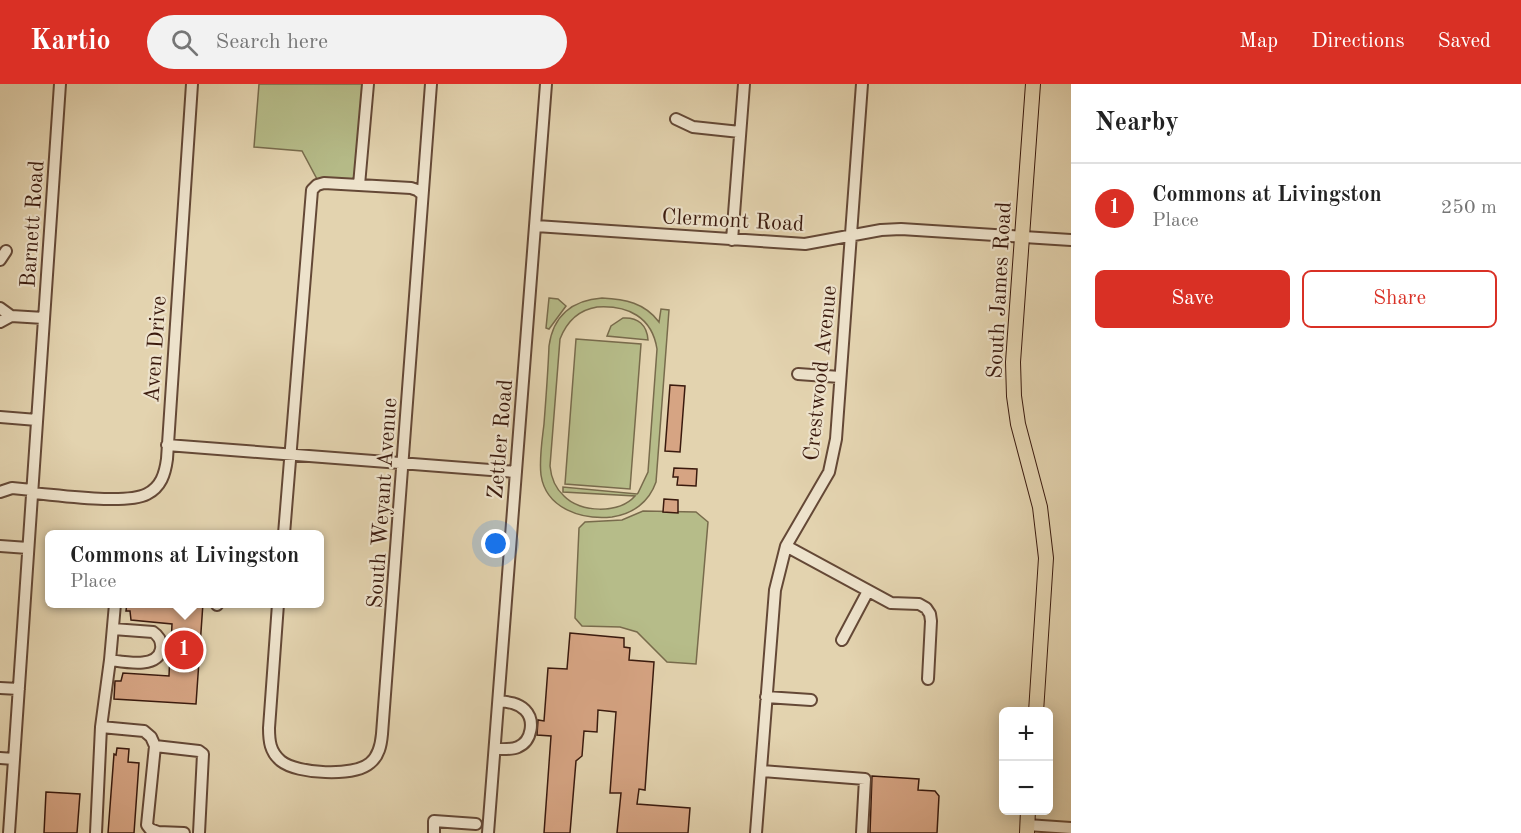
<!DOCTYPE html>
<html lang="en">
<head>
<meta charset="utf-8">
<style>
  :root { --surface:#fff; --page:#f2f2f2; --text:#222; --muted:#767676; --line:#e0e0e0; --accent:#d93025 }
  body { margin:0; font-family:"Old Standard TT",serif; background:var(--page); color:var(--text) }
  .controls { position:absolute; right:18px; bottom:18px; display:grid; overflow:hidden; border-radius:9px; box-shadow:0 3px 15px #0003 }
  .controls button { width:54px; height:54px; display:grid; place-items:center; padding:0; border:0; border-bottom:2px solid var(--line); background:var(--surface); color:var(--text); font:30px sans-serif }
  .you { position:absolute; left:496px; top:460px; width:21px; height:21px; margin:-15px; border:4px solid #fff; border-radius:50%; background:#1a73e8; box-shadow:0 0 0 9px #1a73e833 }
  .badge { display:grid; place-items:center; width:39px; height:39px; border-radius:50%; background:var(--accent); color:#fff; font-size:20px; font-weight:700 }
  .pin { position:absolute; translate:-50% -50%; border:3px solid #fff; box-shadow:0 2px 6px #0006 }
  .popup { position:absolute; left:45px; top:446px; width:279px; height:78px; box-sizing:border-box; display:grid; place-content:center; border-radius:9px; background:var(--surface); filter:drop-shadow(0 2px 4px #0005); font-size:20px; white-space:nowrap; color:var(--muted) }
  .popup b { font-size:22px; color:var(--text) }
  .popup::after { content:''; position:absolute; left:50%; top:100%; margin-left:-12px; border:12px solid transparent; border-top-color:var(--surface) }
  .list { margin:0; padding:0; list-style:none }
  h2 { display:flex; justify-content:space-between; align-items:center; height:78px; margin:0; padding:0 24px; font-size:26px }
  h2 small { font-size:20px; font-weight:400; color:var(--muted) }
  .list li { display:grid; grid-template-columns:39px 1fr auto; gap:18px; align-items:center; box-sizing:border-box; height:90px; padding:0 24px; border-top:2px solid var(--line) }
  .list b { display:block; font-size:22px; white-space:nowrap }
  .list p { margin:0; font-size:20px; white-space:nowrap; color:var(--muted) }
  .list em { font-size:20px; font-style:normal; color:var(--muted) }
  .actions { display:flex; gap:12px; padding:18px 24px }
  .actions a { flex:1; padding:14px 0; border:2px solid var(--accent); border-radius:9px; text-align:center; font-size:21px; color:var(--accent) }
  .actions .main { background:var(--accent); color:#fff }
  .icon { flex:none; width:33px; height:33px; fill:none; stroke:currentColor; stroke-width:2; stroke-linecap:round; stroke-linejoin:round }
  .map { position:relative; flex:none; width:1071px; height:749px; overflow:hidden }
  header { display:flex; align-items:center; gap:36px; box-sizing:border-box; height:84px; padding:0 30px; background:var(--accent); color:#fff }
  header strong { font-size:28px }
  nav { display:flex; gap:33px; margin-inline-start:auto; font-size:21px }
  .search { width:420px; height:54px; background:var(--page); display:flex; align-items:center; gap:15px; box-sizing:border-box; padding:0 21px; border-radius:33px; color:var(--muted); font-size:22px }
  main { display:flex }
  aside { flex:1; background:var(--surface) }
  .map>svg:first-child { display:block }
  .green { fill:#b6bc89; stroke:#786b4c; stroke-width:1.5; fill-rule:evenodd }
  .building { fill:#d6a483; stroke:#3a1a0e; stroke-width:1.5 }
  .lines { fill:none; stroke-linecap:round; stroke-linejoin:round }
  .minor-casing { stroke:#644836; stroke-width:14 }
  .major-casing { stroke:#3a1a0e; stroke-width:16 }
  .minor { stroke:#ede2cb; stroke-width:10 }
  .major { stroke:#e3d3af; stroke-width:14 }
  .labels { text-anchor:middle; stroke-width:4.5; stroke-linejoin:round; paint-order:stroke }
  .street-label { font-size:22px; fill:#3a1a0e; stroke:#ede2cb }
</style>
</head>
<body>
<header>
<strong>Kartio</strong>
<div class="search"><svg class="icon" aria-label="search" viewBox="0 0 24 24"><circle cx="10" cy="10" r="6"/><path d="M15 15l6 6"/></svg>Search here</div>
<nav><a>Map</a><a>Directions</a><a>Saved</a></nav>
</header>
<main>
<div class="map">
<svg width="1071" height="749" viewBox="0 0 1071 749">
  <rect width="100%" height="100%" fill="#e3d3af"/>
  <filter id="stains"><feTurbulence type="fractalNoise" baseFrequency=".00333" numOctaves="4"/><feColorMatrix values="0 0 0 0 .2 0 0 0 0 .09 0 0 0 0 .02 0 0 0 .5 -.17"/></filter>
  <radialGradient id="worn" r=".72"><stop offset=".6" stop-color="#630" stop-opacity="0"/><stop offset="1" stop-color="#630" stop-opacity=".3"/></radialGradient>
  <!-- green -->
  <path class="green" d="M 259,0 L 363,0 L 354,97 L 317,95 L 302,67 L 254,63 Z
    M 549,214 L 558,215 L 566,222 L 549,245 L 546,244 Z
    M 602,214 C 625,215 645,219 659,238 L 661,225 L 669,226 L 656,398 C 649,418 633,430 612,433 C 582,436 546,425 541,391 C 539,375 542,357 544,340 C 546,314 548,288 549,262 C 553,232 572,216 602,214 ZM 597,223 C 628,221 652,233 657,265 L 648,388 L 638,409 L 637,410 L 563,403 L 563,408 L 635,412 C 619,430 580,429 564,412 C 555,404 551,393 550,382 L 560,255 C 567,237 578,226 597,223 Z
    M 623,234 C 638,233 647,241 648,256 L 607,252 L 611,242 Z
    M 576,255 L 641,260 L 630,405 L 565,400 Z
    M 643,427 L 696,428 L 708,438 L 696,580 L 667,578 L 637,548 L 620,543 L 582,542 L 575,534 L 579,444 L 585,438 L 622,436 Z"/>
  <!-- building -->
  <path class="building" d="M 670,301 L 685,302 L 680,368 L 665,367 Z
    M 674,384 L 697,385 L 696,402 L 677,401 L 678,393 L 673,393 Z
    M 664,415 L 678,416 L 678,429 L 663,428 Z
    M 127,519 L 203,519 L 196,620 L 114,615 L 115,597 L 121,597 L 123,589 L 169,592 L 170,569 L 168,569 L 169,562 L 171,562 L 172,540 L 131,536 L 130,527 L 126,527 Z
    M 570,549 L 624,554 L 624,563 L 630,564 L 629,576 L 654,578 L 645,706 L 639,705 L 637,720 L 690,724 L 688,749 L 617,749 L 621,709 L 610,709 L 616,628 L 598,626 L 597,648 L 584,647 L 582,672 L 576,677 L 570,749 L 544,749 L 551,652 L 537,651 L 538,636 L 544,637 L 548,584 L 567,585 Z
    M 117,664 L 129,665 L 128,678 L 139,679 L 134,749 L 108,749 L 114,670 L 116,671 Z
    M 872,692 L 919,695 L 918,706 L 935,707 L 939,712 L 937,749 L 870,749 Z
    M 46,708 L 80,710 L 77,749 L 44,749 Z"/>
  <g class="lines">
    <!-- minor casing -->
    <g class="minor-casing">
      <path id="minor" d="M 676,35 L 693,43 L 740,48
        M 359,101 L 368,0
        M 536,142 L 805,160 L 881,146 L 901,145 L 1071,156
        M 732,156 L 744,0
        M 0,176 L 6,167
        M 0,224 L 11,232
        M 0,238 L 11,232 L 44,234
        M 798,290 L 840,293
        M 0,333 L 37,336
        M 167,361 L 516,388
        M 0,408 L 12,404 L 32,406
        M 32,409 C 58,411 126,421 147,410 C 161,403 165,390 167,375 L 192,0
        M 284,450 L 312,106 L 317,101 L 324,99 L 411,104 L 417,106 L 422,110
        M 0,462 L 28,464
        M 786,462 L 891,519 L 919,520 L 926,524 L 930,530 L 931,537 L 928,595
        M 217,520 L 217,521
        M 278,520 L 269,644 C 269,657 270,668 281,677 C 297,690 354,693 370,679 C 379,672 381,661 382,650 L 431,0
        M 842,556 L 868,507
        M 110,576 C 125,578 158,585 161,565 C 162,558 159,552 153,548 L 113,545
        M 0,604 L 19,605
        M 766,613 L 811,616
        M 101,643 L 144,647 L 151,653 L 155,662 L 199,667 L 203,670 L 199,749
        M 155,662 L 147,741 L 150,745 L 158,748 L 184,749
        M 495,665 C 502,665 512,666 518,663 C 532,657 535,636 525,626 C 518,619 508,618 499,617
        M 0,674 L 14,675
        M 761,687 L 865,695 L 862,749
        M 1027,741 L 1071,744
        M 9,749 L 60,0
        M 96,749 L 101,643 L 110,576 L 115,520
        M 434,749 L 434,737 L 476,740
        M 488,749 L 546,0
        M 756,749 L 775,506 L 786,462 L 829,388 L 836,355 L 862,0"/>
    </g>
    <!-- major casing -->
    <g class="major-casing">
      <path id="major" d="M 1033,0 L 1013,278 L 1014,312 L 1018,340 L 1040,423 L 1046,474 L 1036,628
        M 1027,749 L 1028,726"/>
    </g>
    <!-- minor -->
    <use href="#minor" class="minor"/>
    <!-- major -->
    <use href="#major" class="major"/>
  </g>
  <g class="labels">
    <!-- street labels -->
    <g class="street-label">
      <text transform="translate(733 135) rotate(3)" y="8">Clermont Road</text>
      <text transform="translate(31 140) rotate(-86)" y="8">Barnett Road</text>
      <text transform="translate(998 206) rotate(-87)" y="8">South James Road</text>
      <text transform="translate(154 265) rotate(-86)" y="8">Aven Drive</text>
      <text transform="translate(819 289) rotate(-84)" y="8">Crestwood Avenue</text>
      <text transform="translate(499 355) rotate(-85)" y="8">Zettler Road</text>
      <text transform="translate(381 419) rotate(-86)" y="8">South Weyant Avenue</text>
    </g>
  </g>
  <rect width="100%" height="100%" filter="url(#stains)"/>
  <rect width="100%" height="100%" fill="url(#worn)"/>
</svg>
<div class="controls">
<button>+</button>
<button>−</button>
</div>
<div class="you"></div>
<div class="pin badge" style="left:184px;top:566px">1</div>
<div class="popup"><b>Commons at Livingston</b>Place</div>
</div>
<aside>
<h2>Nearby<small></small></h2>
<ul class="list">
<li><span class="badge">1</span><div><b>Commons at Livingston</b><p>Place</p></div><em>250 m</em></li>
</ul>
<div class="actions"><a class="main">Save</a><a>Share</a></div>
</aside>
</main>
</body>
</html>
